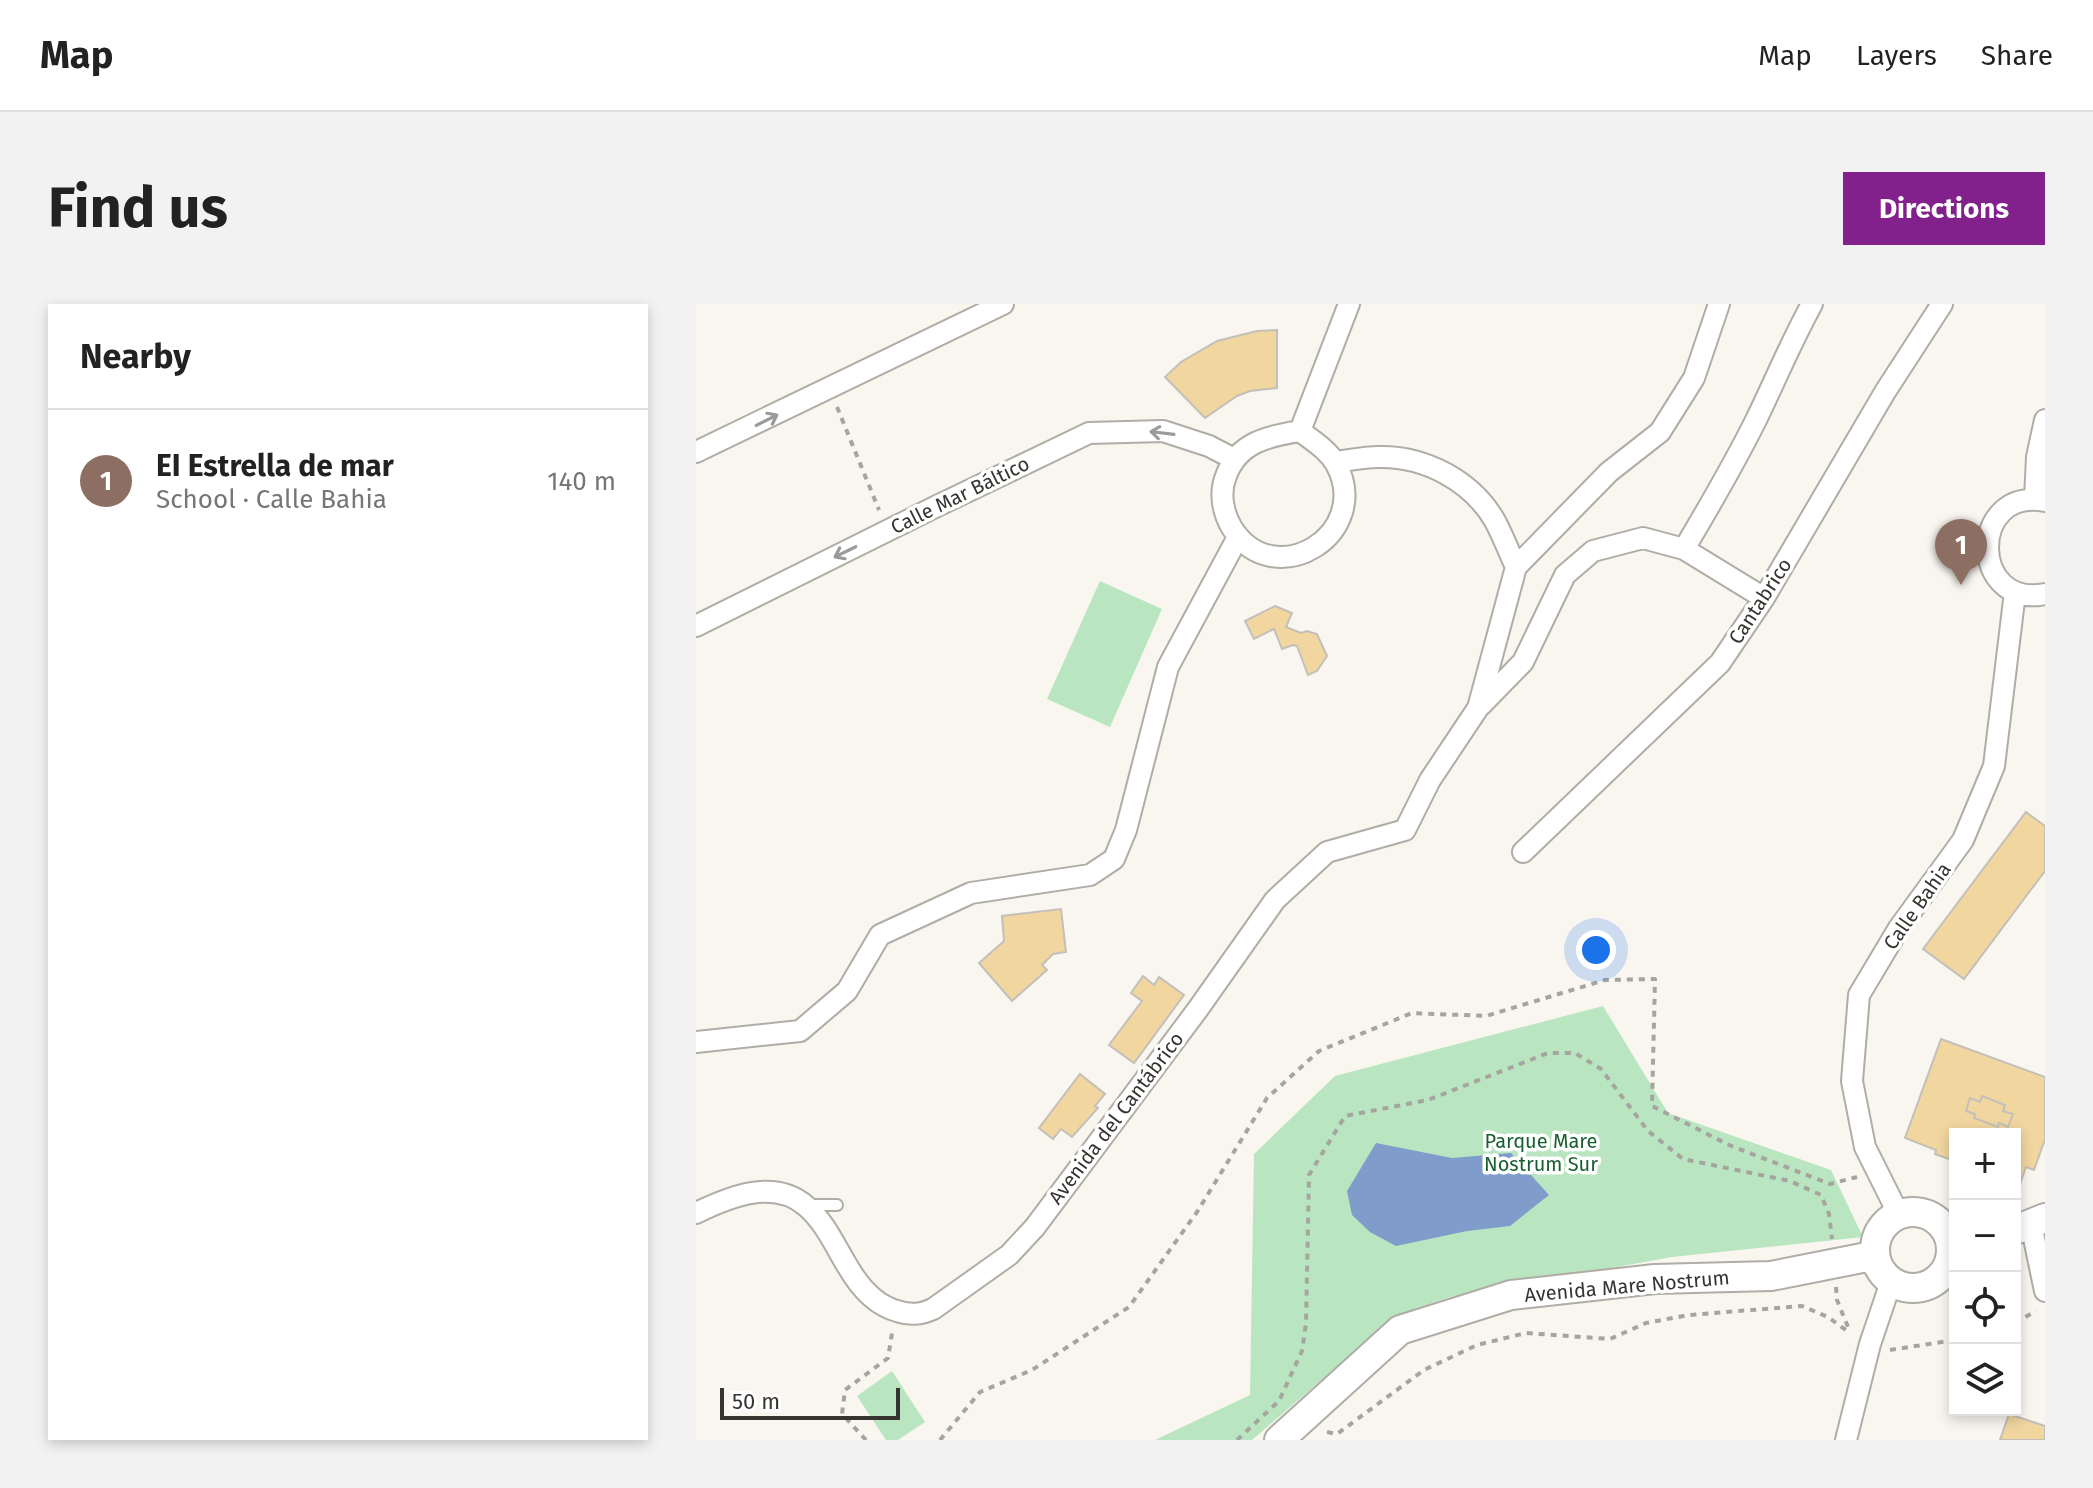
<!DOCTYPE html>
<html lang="en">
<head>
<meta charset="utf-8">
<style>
  :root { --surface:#fff; --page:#f2f2f2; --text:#222; --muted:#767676; --line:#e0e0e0; --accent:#82218c }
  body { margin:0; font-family:"Fira Sans",sans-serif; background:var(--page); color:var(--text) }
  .controls { position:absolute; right:24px; bottom:24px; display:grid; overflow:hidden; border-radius:0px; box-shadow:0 4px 12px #0003 }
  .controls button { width:72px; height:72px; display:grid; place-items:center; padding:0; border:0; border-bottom:2px solid var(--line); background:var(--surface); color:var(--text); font:40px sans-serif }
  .scale { position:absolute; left:24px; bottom:20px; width:180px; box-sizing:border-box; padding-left:8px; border:4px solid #353431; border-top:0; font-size:22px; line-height:28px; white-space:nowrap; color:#353431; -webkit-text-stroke:6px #fff; paint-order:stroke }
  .you { position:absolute; left:900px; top:646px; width:28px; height:28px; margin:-20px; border:6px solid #fff; border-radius:50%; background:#1a73e8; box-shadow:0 0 0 12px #1a73e833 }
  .badge { display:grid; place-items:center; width:52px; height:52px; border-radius:50%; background:var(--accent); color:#fff; font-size:26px; font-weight:700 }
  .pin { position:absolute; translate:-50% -66px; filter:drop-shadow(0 2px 4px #0008) }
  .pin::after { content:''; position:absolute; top:42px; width:28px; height:24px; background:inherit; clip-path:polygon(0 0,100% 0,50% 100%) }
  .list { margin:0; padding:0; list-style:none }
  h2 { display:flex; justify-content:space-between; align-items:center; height:104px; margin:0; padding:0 32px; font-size:34px }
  h2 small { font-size:26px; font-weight:400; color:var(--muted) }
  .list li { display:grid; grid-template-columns:52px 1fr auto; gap:24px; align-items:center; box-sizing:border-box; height:144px; padding:0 32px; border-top:2px solid var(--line) }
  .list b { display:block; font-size:30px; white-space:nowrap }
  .list p { margin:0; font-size:26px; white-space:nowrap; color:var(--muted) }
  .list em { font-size:26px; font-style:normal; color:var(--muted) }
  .icon { flex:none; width:44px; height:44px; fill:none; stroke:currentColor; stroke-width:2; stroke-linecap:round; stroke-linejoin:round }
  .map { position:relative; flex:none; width:1349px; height:1136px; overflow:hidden; border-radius:0px }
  header { display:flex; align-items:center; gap:48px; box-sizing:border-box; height:112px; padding:0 40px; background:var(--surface); border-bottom:2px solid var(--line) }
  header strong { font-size:38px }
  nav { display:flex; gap:44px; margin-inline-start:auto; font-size:28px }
  .intro { display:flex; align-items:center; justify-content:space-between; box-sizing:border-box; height:192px; padding:0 48px }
  h1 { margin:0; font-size:56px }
  .button { padding:20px 36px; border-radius:0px; background:var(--accent); color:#fff; font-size:28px; font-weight:700 }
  main { display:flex; gap:48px; padding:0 48px }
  aside { flex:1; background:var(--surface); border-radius:0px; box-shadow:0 4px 12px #0003 }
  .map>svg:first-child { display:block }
  .green { fill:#b9e6c0 }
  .water { fill:#7f9cca }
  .building { fill:#f1d6a0; stroke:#c3bfb9; stroke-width:2; fill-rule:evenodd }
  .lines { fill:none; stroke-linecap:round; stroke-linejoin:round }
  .lane-casing { stroke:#b0aca6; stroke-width:14 }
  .street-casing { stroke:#b0aca6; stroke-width:24 }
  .secondary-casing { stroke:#b0aca6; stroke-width:32 }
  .path { stroke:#a6a49e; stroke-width:4; stroke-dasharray:6 6; stroke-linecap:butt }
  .lane { stroke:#fff; stroke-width:10 }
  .street { stroke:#fff; stroke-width:20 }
  .secondary { stroke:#fff; stroke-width:28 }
  .oneway { stroke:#9a9a98 }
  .labels { text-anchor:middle; stroke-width:7; stroke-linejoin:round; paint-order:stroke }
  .street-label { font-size:20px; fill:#353431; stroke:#fff }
  .park-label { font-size:20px; fill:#175f2e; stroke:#fff }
</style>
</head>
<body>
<header>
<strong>Map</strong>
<nav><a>Map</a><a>Layers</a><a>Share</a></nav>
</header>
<div class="intro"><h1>Find us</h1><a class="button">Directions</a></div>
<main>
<aside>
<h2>Nearby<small></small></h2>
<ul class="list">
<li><span class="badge" style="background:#8d6e63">1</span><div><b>EI Estrella de mar</b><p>School · Calle Bahia</p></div><em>140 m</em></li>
</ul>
</aside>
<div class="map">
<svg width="1349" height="1136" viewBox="0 0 1349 1136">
  <rect width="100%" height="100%" fill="#f9f6ef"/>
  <!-- green -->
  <path class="green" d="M 404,277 L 466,305 L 414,423 L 351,395 Z
    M 907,702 L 972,809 L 1135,866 L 1167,933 L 976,953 L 754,993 L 699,1012 L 556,1136 L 459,1136 L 554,1091 L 558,850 L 639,772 Z
    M 196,1067 L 229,1118 L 202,1136 L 190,1136 L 161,1092 Z"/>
  <!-- water -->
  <path class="water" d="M 680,839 L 756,854 L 815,849 L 853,891 L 814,922 L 771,927 L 700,942 L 674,928 L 656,911 L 651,887 Z"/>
  <!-- building -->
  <path class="building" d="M 581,26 L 581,84 L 554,87 L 541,92 L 509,114 L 469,73 L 485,58 L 521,37 L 561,27 Z
    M 579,302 L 596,309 L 590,323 L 605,329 L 611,327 L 621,330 L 631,352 L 621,367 L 612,371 L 601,342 L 597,341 L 586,345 L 578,325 L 558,335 L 549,317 Z
    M 1330,508 L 1349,522 L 1349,567 L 1268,675 L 1227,645 Z
    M 365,605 L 370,648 L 357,650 L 346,661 L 351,666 L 316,697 L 283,659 L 308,637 L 306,612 Z
    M 447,672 L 458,681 L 463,673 L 488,691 L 438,759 L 413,741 L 446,697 L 435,689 Z
    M 1245,735 L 1349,773 L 1349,835 L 1338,866 L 1330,863 L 1324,880 L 1319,878 L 1319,830 L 1259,830 L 1259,857 L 1239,850 L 1240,846 L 1209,834 ZM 1286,792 L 1309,801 L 1307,807 L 1317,810 L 1312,823 L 1303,819 L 1302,823 L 1278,814 L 1279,810 L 1270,807 L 1274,794 L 1284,798 Z
    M 384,770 L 409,790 L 399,802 L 402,804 L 376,833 L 365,825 L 357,835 L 343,824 Z
    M 1286,792 L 1309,801 L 1307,807 L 1317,810 L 1312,823 L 1303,819 L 1302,823 L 1278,814 L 1279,810 L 1270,807 L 1274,794 L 1284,798 Z
    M 1313,1110 L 1349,1122 L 1349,1136 L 1304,1136 Z"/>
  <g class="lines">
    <!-- lane casing -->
    <g class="lane-casing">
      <path id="lane" d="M 112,901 L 141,901"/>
    </g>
    <!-- street casing -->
    <g class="street-casing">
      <path id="street" d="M 604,127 C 617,137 632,146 640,160 C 678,230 578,291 536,224 C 527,209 523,189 530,172 C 542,138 573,132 604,127 Z
        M 604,127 L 653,0
        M 0,148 L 307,0
        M 639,158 C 654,156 669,153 683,153 C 729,152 776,177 799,217 C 807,232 813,248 820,263
        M 1339,195 L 1341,153 L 1349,116
        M 1349,197 C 1272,183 1274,305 1349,290
        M 988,245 C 1013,203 1038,160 1060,116 C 1079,77 1095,38 1116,0
        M 0,322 L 239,203 L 393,129 L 467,127 L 513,142 L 538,155
        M 785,401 L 827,358 L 869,271 L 897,247 L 947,234 L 988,245 L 1068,294
        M 827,548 L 1024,359 L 1068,294 L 1189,88 L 1246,0
        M 0,738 L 104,727 L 151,687 L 184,631 L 275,589 L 394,571 L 418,555 L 430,526 L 472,363 L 542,233
        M 0,909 C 33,893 78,874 110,902 C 129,918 139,942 152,963 C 163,982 179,1001 201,1007 C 214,1011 224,1011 237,1005 L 313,951 L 339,923 L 502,705 L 579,596 L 631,548 L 709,526 L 734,476 L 782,404 L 820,263 L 913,168 L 964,128 L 998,74 L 1023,0
        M 1203,911 L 1169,843 L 1156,777 L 1163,691 L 1203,624 L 1267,536 L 1298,462 L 1319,288
        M 1335,920 L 1349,987
        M 1150,1136 L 1174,1040 L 1195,978"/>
    </g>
    <!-- secondary casing -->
    <g class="secondary-casing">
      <path id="secondary" d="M1179 946a38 38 0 1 1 76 0a38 38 0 1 1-76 0Z
        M 1319,926 L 1349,914
        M 583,1136 L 704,1026 L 815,991 L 959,975 L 1075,972 L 1171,953 L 1181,959"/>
    </g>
    <!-- path -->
    <path class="path" d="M 141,103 L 183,206
      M 1140,983 L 1141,996 L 1154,1028
      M 1319,1019 L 1340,1007
      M 1194,1046 L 1259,1036
      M 631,1128 L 641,1130 L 728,1066 L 781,1041 L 830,1029 L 914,1035 L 950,1019 L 993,1011 L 1106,1002 L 1132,1013 L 1154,1029
      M 170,1136 L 146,1110 L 149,1086 L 192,1054 L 196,1029
      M 244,1136 L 284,1088 L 336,1066 L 433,1003 L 501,908 L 571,794 L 623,747 L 716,709 L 790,712 L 909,676 L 959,675 L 956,802 L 1033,841 L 1134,880 L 1161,873
      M 541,1136 L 583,1097 L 606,1047 L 610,1019 L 613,871 L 649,812 L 732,796 L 852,749 L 879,749 L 905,765 L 952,827 L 987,855 L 1094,877 L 1125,891 L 1133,910 L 1136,935"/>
    <!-- lane -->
    <use href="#lane" class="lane"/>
    <!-- street -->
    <use href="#street" class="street"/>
    <!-- secondary -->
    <use href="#secondary" class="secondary"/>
  </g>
  <!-- one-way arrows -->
  <defs><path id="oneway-shaft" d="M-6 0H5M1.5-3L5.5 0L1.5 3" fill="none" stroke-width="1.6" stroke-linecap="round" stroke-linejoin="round" transform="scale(2)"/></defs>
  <g class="oneway">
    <use href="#oneway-shaft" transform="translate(71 116) rotate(-27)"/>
    <use href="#oneway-shaft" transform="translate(466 129) rotate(-173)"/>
    <use href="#oneway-shaft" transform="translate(149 248) rotate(154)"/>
  </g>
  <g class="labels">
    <!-- street labels -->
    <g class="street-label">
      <text transform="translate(264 191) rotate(-26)" y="7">Calle Mar Báltico</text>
      <text transform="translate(1064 297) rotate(-57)" y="7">Cantabrico</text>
      <text transform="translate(1221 602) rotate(-55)" y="7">Calle Bahia</text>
      <text transform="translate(420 814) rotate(-53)" y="7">Avenida del Cantábrico</text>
      <text transform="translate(931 982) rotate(-5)" y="7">Avenida Mare Nostrum</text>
    </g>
    <!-- park labels -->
    <g class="park-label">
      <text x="845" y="844">Parque Mare<tspan x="845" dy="23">Nostrum Sur</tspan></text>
    </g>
  </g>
</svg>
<div class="controls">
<button>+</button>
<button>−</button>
<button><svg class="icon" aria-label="locate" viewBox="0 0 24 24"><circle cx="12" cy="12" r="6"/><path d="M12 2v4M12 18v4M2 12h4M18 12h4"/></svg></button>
<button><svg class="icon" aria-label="layers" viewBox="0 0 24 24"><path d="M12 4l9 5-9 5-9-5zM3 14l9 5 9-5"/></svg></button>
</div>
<div class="scale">50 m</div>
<div class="you"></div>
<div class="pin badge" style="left:1265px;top:281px;background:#8d6e63">1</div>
</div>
</main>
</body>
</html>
